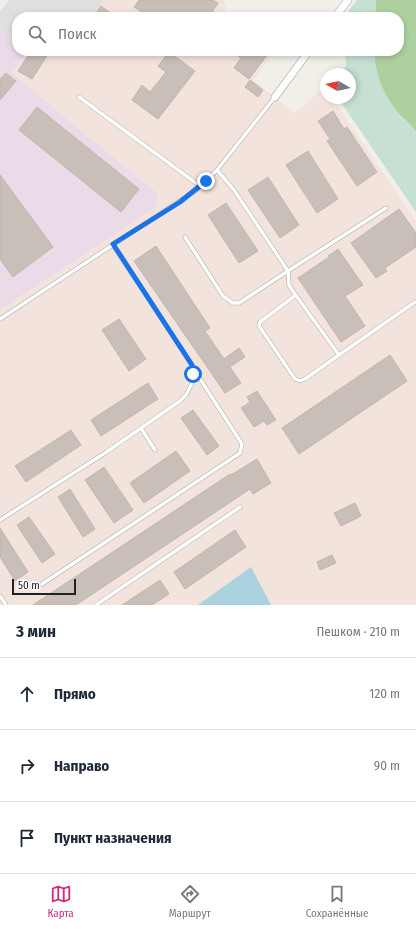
<!DOCTYPE html>
<html lang="ru">
<head>
<meta charset="utf-8">
<style>
  :root { --surface:#fff; --page:#f6f6f7; --text:#1f2937; --muted:#747a83; --line:#e0e1e3; --accent:#db2777 }
  body { margin:0; font-family:"Fira Sans Condensed",sans-serif; background:var(--page); color:var(--text) }
  .compass { position:absolute; left:320px; top:68px; width:36px; height:36px; border-radius:50%; background:var(--surface); box-shadow:0 2px 6px #0003; rotate:279deg }
  .scale { position:absolute; left:12px; bottom:10px; width:64px; box-sizing:border-box; padding-left:4px; border:2px solid #222; border-top:0; font-size:11px; line-height:14px; white-space:nowrap; color:#222; -webkit-text-stroke:3px #fff; paint-order:stroke }
  .stop { position:absolute; width:12px; height:12px; margin:-9px; border:3px solid #1a73e8; border-radius:50%; background:#fff }
  .stop.end { background:#1a73e8; border-color:#fff; box-shadow:0 1px 4px #0008 }
  .list { margin:0; padding:0; list-style:none }
  h2 { display:flex; justify-content:space-between; align-items:center; height:52px; margin:0; padding:0 16px; font-size:17px }
  h2 small { font-size:13px; font-weight:400; color:var(--muted) }
  .list li { display:grid; grid-template-columns:26px 1fr auto; gap:12px; align-items:center; box-sizing:border-box; height:72px; padding:0 16px; border-top:1px solid var(--line) }
  .list b { display:block; font-size:15px; white-space:nowrap }
  .list em { font-size:13px; font-style:normal; color:var(--muted) }
  .icon { flex:none; width:22px; height:22px; fill:none; stroke:currentColor; stroke-width:2; stroke-linecap:round; stroke-linejoin:round }
  .map { position:relative; flex:none; width:416px; height:605px; overflow:hidden }
  .search { position:absolute; background:var(--surface); box-shadow:0 2px 6px #0003; left:12px; right:12px; top:12px; height:44px; display:flex; align-items:center; gap:10px; box-sizing:border-box; padding:0 14px; border-radius:16px; color:var(--muted); font-size:15px }
  .sheet { height:268px; background:var(--surface) }
  nav { display:flex; justify-content:space-around; align-items:center; box-sizing:border-box; height:56px; border-top:1px solid var(--line); background:var(--surface); font-size:11px; color:var(--muted) }
  nav a { display:grid; justify-items:center; gap:2px }
  nav .on { color:var(--accent) }
  .map>svg:first-child { display:block }
  .residential { fill:#e0dfdf }
  .industrial { fill:#ebdbe8 }
  .military { fill:#f3e3dd }
  .forest { fill:#add19e }
  .wetland { fill:#c6e0d4 }
  .water { fill:#aad3df }
  .building { fill:#c7bfb8; stroke:#c4b6ab }
  .lines { fill:none; stroke-linecap:round; stroke-linejoin:round }
  .lane-casing { stroke:#a9a9a9; stroke-width:4.5 }
  .street-casing { stroke:#a9a9a9; stroke-width:8 }
  .lane { stroke:#fff; stroke-width:3.5 }
  .street { stroke:#fff; stroke-width:7 }
  .route { stroke:#1a73e8; stroke-width:5 }
</style>
</head>
<body>
<div class="map">
<svg width="416" height="605" viewBox="0 0 416 605">
  <rect width="100%" height="100%" fill="#f2efe9"/>
  <!-- residential -->
  <path class="residential" d="M 9,0 L 104,0 L 91,17 L 17,17 L 17,41 L 0,23 L 0,12 Z"/>
  <!-- industrial -->
  <path class="industrial" d="M 0,23 L 17,41 L 17,51 L 28,52 L 12,73 L 157,193 L 157,206 L 0,310 Z"/>
  <!-- military -->
  <path class="military" d="M 104,0 L 224,0 L 226,5 L 225,13 L 231,17 L 91,17 Z
    M 29,51 L 269,51 L 273,54 L 253,80 L 295,113 L 324,87 L 326,90 L 326,98 L 332,98 L 416,221 L 416,605 L 0,605 L 0,310 L 157,206 L 157,193 L 12,73 Z"/>
  <!-- forest -->
  <path class="forest" d="M 376,0 L 416,0 L 416,132 C 412,125 407,122 401,116 C 384,98 375,76 374,51 L 399,51 L 399,17 L 375,17 Z"/>
  <!-- wetland -->
  <path class="wetland" d="M 357,0 L 376,0 L 375,17 L 344,17 Z
    M 345,51 L 374,51 C 375,76 384,98 401,116 C 407,122 412,125 416,132 L 416,212 L 338,98 L 350,98 L 350,74 L 340,74 L 346,66 Z"/>
  <!-- water -->
  <path class="water" d="M 251,567 L 271,605 L 198,605 Z"/>
  <!-- building -->
  <path class="building" d="M 139,0 L 213,0 L 218,3 L 209,17 L 149,17 L 134,7 Z
    M 101,6 L 116,17 L 93,17 Z
    M 31,51 L 50,51 L 32,79 L 18,71 Z
    M 231,51 L 264,51 L 268,54 L 249,79 L 234,68 L 241,58 Z
    M 169,52 L 195,71 L 158,119 L 132,100 L 142,85 L 150,92 L 166,72 L 158,66 Z
    M 6,73 L 16,81 L 0,100 L 0,79 Z
    M 250,80 L 263,90 L 258,97 L 245,87 Z
    M 37,107 L 139,189 L 121,212 L 19,130 Z
    M 333,111 L 344,129 L 347,127 L 377,172 L 357,186 L 327,141 L 330,139 L 318,121 Z
    M 308,151 L 338,199 L 317,213 L 286,165 Z
    M 0,175 L 53,247 L 13,277 L 0,259 Z
    M 268,177 L 299,225 L 280,238 L 248,190 Z
    M 226,203 L 258,251 L 239,263 L 208,215 Z
    M 399,209 L 416,233 L 416,247 L 385,268 L 387,271 L 376,278 L 351,243 Z
    M 156,246 L 210,328 L 205,331 L 224,359 L 239,348 L 245,357 L 230,367 L 241,383 L 225,393 L 134,261 Z
    M 338,249 L 363,285 L 345,296 L 365,326 L 341,342 L 298,278 L 329,257 L 328,256 Z
    M 119,319 L 146,359 L 129,371 L 102,330 Z
    M 390,355 L 407,381 L 299,454 L 282,428 Z
    M 148,383 L 158,399 L 101,436 L 91,420 Z
    M 257,391 L 276,420 L 267,425 L 264,421 L 254,427 L 241,408 L 250,402 L 247,397 Z
    M 193,410 L 219,446 L 207,455 L 181,418 Z
    M 71,430 L 81,445 L 26,482 L 15,466 Z
    M 176,451 L 190,471 L 144,503 L 130,483 Z
    M 257,459 L 271,483 L 253,494 L 250,489 L 76,605 L 33,605 L 230,474 L 231,475 Z
    M 104,467 L 133,510 L 114,523 L 85,480 Z
    M 70,489 L 95,529 L 83,537 L 58,497 Z
    M 355,503 L 361,516 L 341,526 L 334,513 Z
    M 29,517 L 55,554 L 42,563 L 17,525 Z
    M 0,528 L 28,572 L 15,581 L 0,557 Z
    M 235,530 L 246,547 L 185,589 L 174,572 Z
    M 332,555 L 336,563 L 320,570 L 317,562 Z
    M 160,580 L 169,594 L 152,605 L 122,605 Z"/>
  <g class="lines">
    <!-- lane casing -->
    <g class="lane-casing">
      <path id="lane" d="M 79,97 L 200,186
        M 217,170 L 234,190 L 288,271 L 386,208
        M 185,237 L 223,296 L 233,303 L 239,303 L 288,271
        M 288,271 L 289,285 L 292,290 L 339,355 L 415,302
        M 296,295 L 260,322 L 259,326 L 295,379 L 300,381 L 305,379 L 339,355
        M 0,319 L 195,191 L 217,170 L 275,97
        M 141,428 L 155,450
        M 0,520 L 105,453 L 180,401 L 186,395 L 193,381 L 192,365 L 113,245
        M 42,584 L 240,453 L 242,444 L 193,368
        M 0,596 L 6,605
        M 96,605 L 240,507"/>
    </g>
    <!-- street casing -->
    <g class="street-casing">
      <path id="street" d="M 335,17 L 348,0
        M 275,97 L 309,51"/>
    </g>
    <!-- lane -->
    <use href="#lane" class="lane"/>
    <!-- street -->
    <use href="#street" class="street"/>
  </g>
  <g class="lines">
    <!-- route -->
    <path class="route" d="M 193,374 L 192,365 L 113,244 L 180,202 L 206,181"/>
  </g>
</svg>
<svg class="compass" viewBox="-18 -18 36 36"><path d="M0-13l5 13h-10z" fill="#e53935"/><path d="M0 13l5-13h-10z" fill="#747a83"/></svg>
<div class="scale">50 m</div>
<div class="stop" style="left:193px;top:374px"></div>
<div class="stop end" style="left:206px;top:181px"></div>
<div class="search"><svg class="icon" aria-label="search" viewBox="0 0 24 24"><circle cx="10" cy="10" r="6"/><path d="M15 15l6 6"/></svg>Поиск</div>
</div>
<section class="sheet">
<h2>3 мин<small>Пешком · 210 m</small></h2>
<ul class="list">
<li><svg class="icon" aria-label="ahead" viewBox="0 0 24 24"><path d="M12 20V5M6 11l6-6 6 6"/></svg><div><b>Прямо</b></div><em>120 m</em></li>
<li><svg class="icon" aria-label="right" viewBox="0 0 24 24"><path d="M7 20v-9h11M14 6l5 5-5 5"/></svg><div><b>Направо</b></div><em>90 m</em></li>
<li><svg class="icon" aria-label="arrive" viewBox="0 0 24 24"><path d="M6 21V4h12l-3 4 3 4H6"/></svg><div><b>Пункт назначения</b></div></li>
</ul>
</section>
<nav>
<a class="on"><svg class="icon" aria-label="map" viewBox="0 0 24 24"><path d="M3 6l6-2 6 2 6-2v14l-6 2-6-2-6 2zM9 4v14M15 6v14"/></svg>Карта</a>
<a><svg class="icon" aria-label="directions" viewBox="0 0 24 24"><path d="M12 3l9 9-9 9-9-9zM9 14v-3h6M13 9l2 2-2 2"/></svg>Маршрут</a>
<a><svg class="icon" aria-label="saved" viewBox="0 0 24 24"><path d="M7 4h10v16l-5-4-5 4z"/></svg>Сохранённые</a>
</nav>
</body>
</html>
